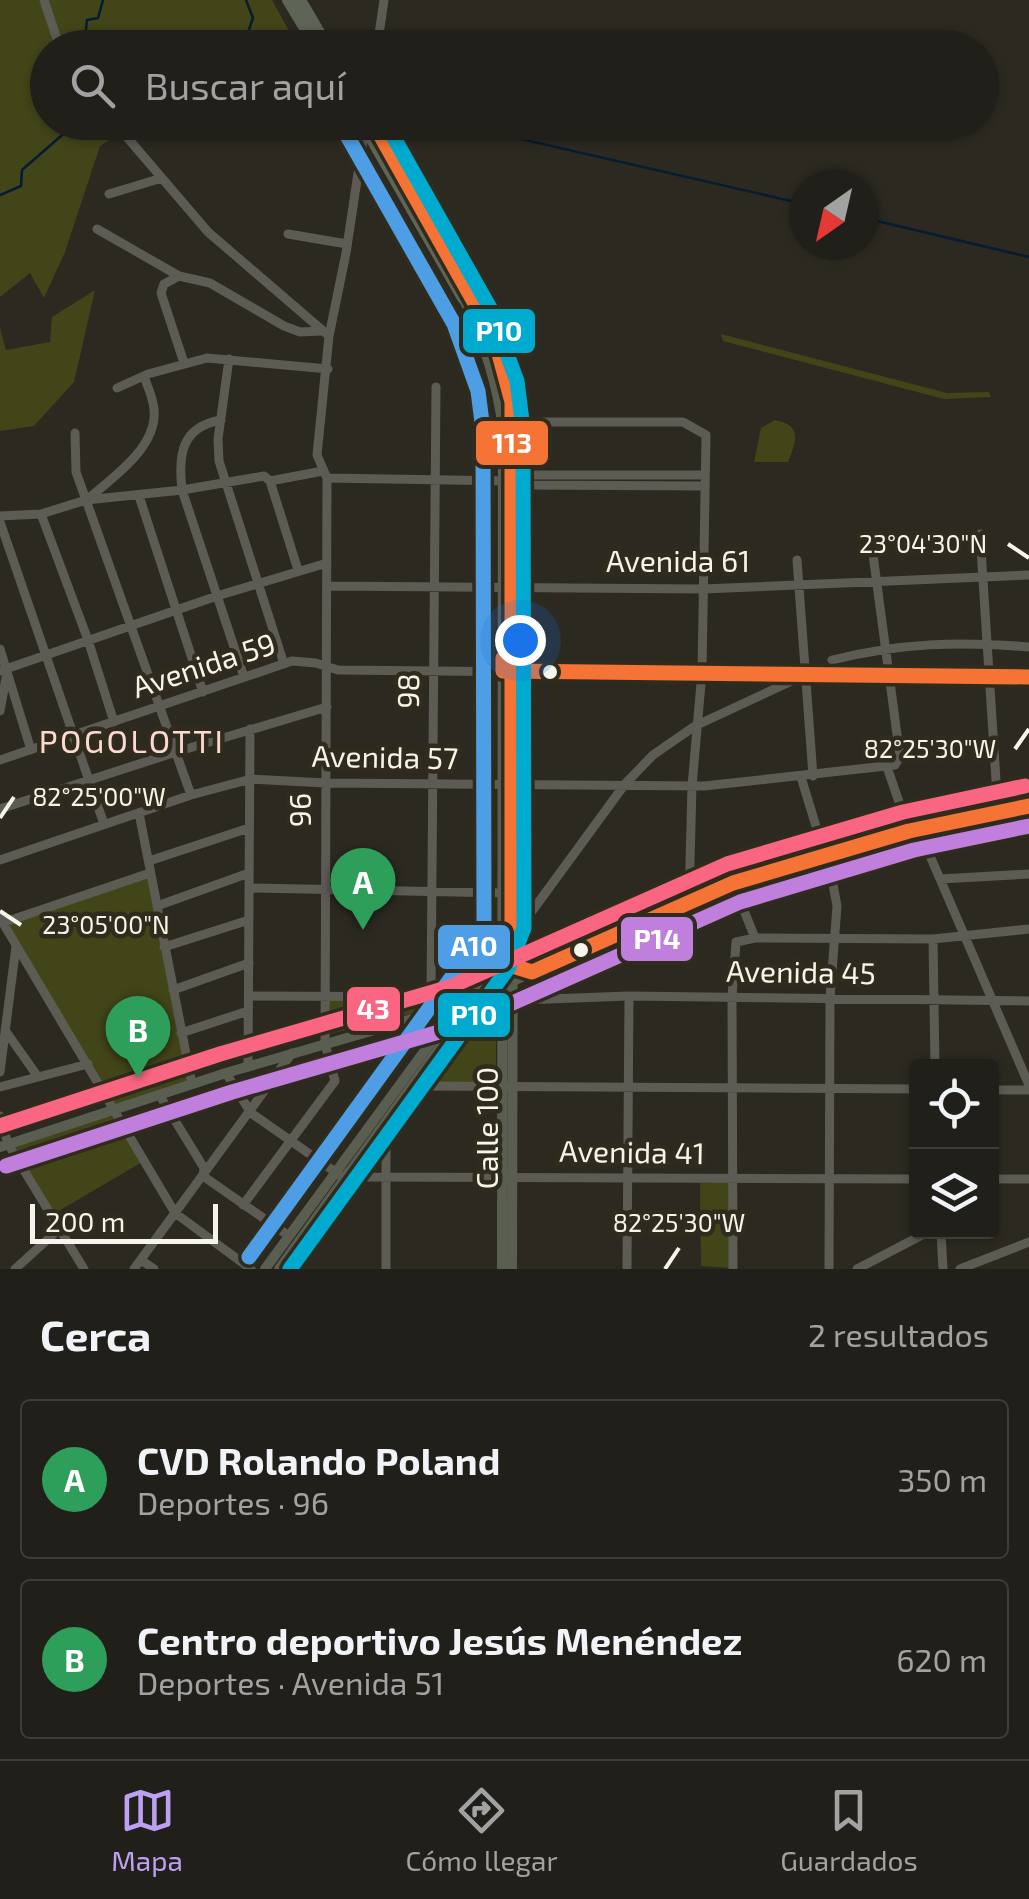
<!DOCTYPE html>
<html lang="es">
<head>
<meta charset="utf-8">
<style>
  :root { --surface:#211f19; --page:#2d2c26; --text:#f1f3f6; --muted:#a2a2a2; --line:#3e3d38; --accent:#bca0f2 }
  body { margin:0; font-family:"Exo 2",sans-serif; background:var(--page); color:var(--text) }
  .controls { position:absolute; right:30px; bottom:30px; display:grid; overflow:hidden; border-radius:10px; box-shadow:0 2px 8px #0004 }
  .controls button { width:90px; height:90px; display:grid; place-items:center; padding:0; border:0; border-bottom:2px solid var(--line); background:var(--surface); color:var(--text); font:50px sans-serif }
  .compass { position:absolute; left:789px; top:170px; width:90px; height:90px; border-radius:50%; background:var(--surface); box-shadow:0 2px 8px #0004; rotate:214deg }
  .scale { position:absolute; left:30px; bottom:25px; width:188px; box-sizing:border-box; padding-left:10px; border:5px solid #f7f5eb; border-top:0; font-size:28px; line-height:35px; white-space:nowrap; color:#f7f5eb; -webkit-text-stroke:8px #302c1d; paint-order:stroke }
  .you { position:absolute; left:520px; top:640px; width:35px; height:35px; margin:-25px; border:8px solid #fff; border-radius:50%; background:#1a73e8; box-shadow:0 0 0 15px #1a73e833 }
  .badge { display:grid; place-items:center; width:65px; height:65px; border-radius:50%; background:var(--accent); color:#fff; font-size:32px; font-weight:700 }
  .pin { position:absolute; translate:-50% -82px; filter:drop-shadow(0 2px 5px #0008) }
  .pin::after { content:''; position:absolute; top:52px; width:35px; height:30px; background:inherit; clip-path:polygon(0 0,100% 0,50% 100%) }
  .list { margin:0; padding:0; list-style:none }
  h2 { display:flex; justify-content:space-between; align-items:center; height:130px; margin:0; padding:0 40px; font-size:42px }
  h2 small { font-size:32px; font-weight:400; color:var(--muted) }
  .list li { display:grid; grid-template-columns:65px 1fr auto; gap:30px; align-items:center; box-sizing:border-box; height:160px; margin:0 20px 20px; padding:0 20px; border:2px solid var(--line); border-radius:10px }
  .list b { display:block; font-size:38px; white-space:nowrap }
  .list p { margin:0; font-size:32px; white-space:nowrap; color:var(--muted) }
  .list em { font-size:32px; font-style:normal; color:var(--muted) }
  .icon { flex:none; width:55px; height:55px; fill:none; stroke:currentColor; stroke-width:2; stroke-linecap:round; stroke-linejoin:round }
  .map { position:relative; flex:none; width:1029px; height:1269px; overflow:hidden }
  .search { position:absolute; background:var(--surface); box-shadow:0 2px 8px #0004; left:30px; right:30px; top:30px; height:110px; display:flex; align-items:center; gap:25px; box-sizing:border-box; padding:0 35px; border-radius:55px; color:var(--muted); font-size:38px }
  .sheet { height:490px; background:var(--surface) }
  nav { display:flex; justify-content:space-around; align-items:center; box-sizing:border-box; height:140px; border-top:2px solid var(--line); background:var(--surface); font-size:28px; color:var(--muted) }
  nav a { display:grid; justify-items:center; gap:5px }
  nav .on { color:var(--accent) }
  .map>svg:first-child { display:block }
  .green { fill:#424518 }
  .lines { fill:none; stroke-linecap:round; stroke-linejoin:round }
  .stream { stroke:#051c31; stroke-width:2.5 }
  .minor { stroke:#5c5b54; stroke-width:9 }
  .major { stroke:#5a5e51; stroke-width:10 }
  .highway { stroke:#5e6556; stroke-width:12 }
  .bus-1-casing { stroke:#302c1d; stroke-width:22 }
  .bus-2-casing { stroke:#302c1d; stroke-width:22 }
  .bus-3-casing { stroke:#302c1d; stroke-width:22 }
  .bus-4-casing { stroke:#302c1d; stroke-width:22 }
  .bus-5-casing { stroke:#302c1d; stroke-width:22 }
  .bus-1 { stroke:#f57335; stroke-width:15 }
  .bus-2 { stroke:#00a9ce; stroke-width:15 }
  .bus-3 { stroke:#4d9ee5; stroke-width:15 }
  .bus-4 { stroke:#c07fdc; stroke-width:15 }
  .bus-5 { stroke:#fa6682; stroke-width:15 }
  .ticks { fill:none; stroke:#f7f5eb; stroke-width:4 }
  .bus-dot { fill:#f7f5eb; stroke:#302c1d; stroke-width:4 }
  .labels { text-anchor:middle; stroke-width:9; stroke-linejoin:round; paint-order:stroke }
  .street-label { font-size:30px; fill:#f7f5eb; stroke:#302c1d }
  .neighbourhood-label { font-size:32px; letter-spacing:2.5px; fill:#fcd9d2; stroke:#302c1d }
  .ticks-label { font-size:25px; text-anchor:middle; fill:#f7f5eb; stroke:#302c1d; stroke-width:9; stroke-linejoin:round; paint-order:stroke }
  .line-badge { stroke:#302c1d; stroke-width:4 }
  .badge-label { font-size:28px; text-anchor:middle; font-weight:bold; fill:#fff }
</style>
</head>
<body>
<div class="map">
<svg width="1029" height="1269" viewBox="0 0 1029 1269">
  <rect width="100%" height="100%" fill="#2c2921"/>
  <!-- green -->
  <path class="green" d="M 0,0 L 272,0 L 298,47 L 48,48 L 48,122 L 136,123 L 100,146 L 65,252 L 44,298 L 30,273 L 0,297 Z
    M 95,290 L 74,382 L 34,426 L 0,431 L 0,328 L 6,350 L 50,342 L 52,317 Z
    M 721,334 L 947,393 L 989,392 L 991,397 L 944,399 L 723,341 Z
    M 775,420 C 803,425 796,442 788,462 L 754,462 L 761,428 Z
    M 150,873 L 192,1084 L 116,1110 L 144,1161 L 50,1216 L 8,1144 L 114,1110 L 2,923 Z
    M 326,996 L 423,996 L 422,1011 L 325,1035 Z
    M 496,1019 L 496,1084 L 424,1083 L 462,1028 Z
    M 700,1183 L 730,1183 L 730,1268 L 701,1266 Z"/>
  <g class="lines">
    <!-- stream -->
    <path class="stream" d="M 246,0 L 253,18 L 246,38 L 260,48
      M 93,48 L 85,38 L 87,20 L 98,18 L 103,0
      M 447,122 L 804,204
      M 0,195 L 21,186 L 22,170 L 77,122
      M 864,218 L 1029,257"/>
    <!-- minor -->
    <path class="minor" d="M 44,0 L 60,48
      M 377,48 L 384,0
      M 114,122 L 208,232 L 329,336
      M 109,194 L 162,178
      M 97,229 L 179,276 L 210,283 L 284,326 L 300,332 L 321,331
      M 288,234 L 347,244
      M 179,276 L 164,284 L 161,293 L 184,363
      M 229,359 L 218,439 L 219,461 L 284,664
      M 117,388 L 148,374 L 207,358 L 328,369
      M 221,420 C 181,427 178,455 182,490 L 244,677
      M 514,422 L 683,422 L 706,435 L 702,672 L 692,786 L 689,902
      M 75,433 L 76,472 L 191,795
      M 327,478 L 317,455 L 329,336 L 346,253 L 365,127
      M 327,478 L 510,481
      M 270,481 L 298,570
      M 705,486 L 520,485 L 514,481 L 522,475 L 705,475
      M 139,496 L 203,692
      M 88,499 C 113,477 158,447 154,409 C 153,398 148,387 144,377
      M 41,514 L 88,640 L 114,722
      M 0,516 L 41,514 L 86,500 L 182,490 L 264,476 L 270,481 L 323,471
      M 0,522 L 104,824
      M 980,534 L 998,811
      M 797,560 L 813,776
      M 328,586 L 703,589 L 1029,575
      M 0,649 L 31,750
      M 832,660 C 901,643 958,641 1029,647
      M 0,671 L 217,596 L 327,563
      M 0,711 L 7,672
      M 0,760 L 292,661 L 316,663 L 338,670 L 1029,677
      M 887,767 L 909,831
      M 801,777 L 832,879 L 837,906 L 830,998 L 829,1269
      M 0,809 L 176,752 L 327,707
      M 139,813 L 192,1084
      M 918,828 L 1029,1085
      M 0,860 L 191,795 L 251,779 L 326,783 L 704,786 L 895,765 L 900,757 L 872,547
      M 149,861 L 249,828
      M 940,879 L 1029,874
      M 733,883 L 755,938
      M 249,888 L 504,893
      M 157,906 L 249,873
      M 0,918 L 175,1213 L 251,1269
      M 527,918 L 625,784 L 653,755 L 695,726 L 798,678
      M 2,923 L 150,873
      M 933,939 L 935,1066
      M 164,947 L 249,920
      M 173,990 L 249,963
      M 249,996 L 469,997
      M 431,996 L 436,387
      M 508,1004 L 521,1000 L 629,996 L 1029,1001
      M 5,1030 L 38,1077
      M 181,1033 L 248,1011
      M 248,1067 L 250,729
      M 0,1072 L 16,946
      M 226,1073 L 251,1113 L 341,1176
      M 411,1086 L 916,1089
      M 0,1087 L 88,1064
      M 992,1090 L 1029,1090
      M 160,1096 L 204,1168 L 203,1176 L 289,1236
      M 0,1116 L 8,1144 L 84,1269
      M 0,1170 L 18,1160
      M 348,1172 L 359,1177 L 916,1179
      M 992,1179 L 1029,1179
      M 243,1205 L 335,1081 L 325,1044 L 327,478
      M 941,1232 L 943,1269
      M 141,1260 L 154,1269
      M 15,1269 L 58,1230
      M 134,1269 L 292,1053
      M 386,1269 L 386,1122
      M 627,1269 L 629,996
      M 733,1269 L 732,997 L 736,942 L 755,938 L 933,939 L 1029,929
      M 857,1269 L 928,1232
      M 960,1269 L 1029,1242"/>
    <!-- major -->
    <path class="major" d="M 472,297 C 494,338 511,375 514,422 L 512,1269
      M 463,298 C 484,341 497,381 503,429 L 502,1269
      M 463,1011 C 479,1011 497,1005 504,1024
      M 0,1147 L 226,1073 L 457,1006 L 733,883 L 909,831 L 1029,806
      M 265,1269 L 464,997 L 497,950 L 502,937
      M 279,1269 L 503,960"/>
    <!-- highway -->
    <path class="highway" d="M 288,0 L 317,48
      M 300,0 L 328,48
      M 362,122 L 463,298
      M 373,122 L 449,256"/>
    <!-- bus-1 casing -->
    <g class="bus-1-casing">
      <path id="bus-1" d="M 373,122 L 495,339 L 512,402 L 512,947 L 516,967 L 532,972 L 733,883 L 909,831 L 1029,806
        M 503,658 L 503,671 L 1029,677"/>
    </g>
    <!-- bus-2 casing -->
    <g class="bus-2-casing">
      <path id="bus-2" d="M 290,1269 L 509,967 L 524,928 L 523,429 L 517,381 L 490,308 L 385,122"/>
    </g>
    <!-- bus-3 casing -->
    <g class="bus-3-casing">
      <path id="bus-3" d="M 249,1257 L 475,945 L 484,922 L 483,430 L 478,391 L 454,324 L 345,132"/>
    </g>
    <!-- bus-4 casing -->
    <g class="bus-4-casing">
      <path id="bus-4" d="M 6,1166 L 232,1092 L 463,1025 L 740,902 L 914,850 L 1029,826"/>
    </g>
    <!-- bus-5 casing -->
    <g class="bus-5-casing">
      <path id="bus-5" d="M 0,1126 L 220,1054 L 450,987 L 727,864 L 903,812 L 1025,786"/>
    </g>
    <!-- bus-1 -->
    <use href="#bus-1" class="bus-1"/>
    <!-- bus-2 -->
    <use href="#bus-2" class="bus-2"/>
    <!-- bus-3 -->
    <use href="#bus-3" class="bus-3"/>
    <!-- bus-4 -->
    <use href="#bus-4" class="bus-4"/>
    <!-- bus-5 -->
    <use href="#bus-5" class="bus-5"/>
  </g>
  <!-- ticks -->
  <path class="ticks" d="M 1008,544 L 1029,558M 1015,749 L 1029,729M 0,818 L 14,797M 0,911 L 21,925M 665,1269 L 679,1248"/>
  <!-- markers -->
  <g class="bus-dot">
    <circle cx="550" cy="672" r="9"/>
    <circle cx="581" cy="950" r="9"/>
  </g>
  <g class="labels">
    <!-- street labels -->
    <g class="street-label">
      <text x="678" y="572">Avenida 61</text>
      <text transform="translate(204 666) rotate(-18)" y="10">Avenida 59</text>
      <text transform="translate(409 691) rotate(-89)" y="10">98</text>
      <text transform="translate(385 758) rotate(1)" y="10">Avenida 57</text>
      <text transform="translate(301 810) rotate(-90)" y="10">96</text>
      <text transform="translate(801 973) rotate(1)" y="10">Avenida 45</text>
      <text transform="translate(488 1128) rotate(-90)" y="10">Calle 100</text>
      <text transform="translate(632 1153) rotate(1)" y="10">Avenida 41</text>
    </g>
    <!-- neighbourhood labels -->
    <g class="neighbourhood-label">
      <text x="132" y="753">POGOLOTTI</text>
    </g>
  </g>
  <g class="ticks-label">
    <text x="923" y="553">23°04'30"N</text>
    <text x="930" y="758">82°25'30"W</text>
    <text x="99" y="806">82°25'00"W</text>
    <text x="106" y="934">23°05'00"N</text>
    <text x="679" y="1232">82°25'30"W</text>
  </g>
  <g class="line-badge">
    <rect x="461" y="307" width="76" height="48" rx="10" fill="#00a9ce"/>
    <rect x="474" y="419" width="76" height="48" rx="10" fill="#f57335"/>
    <rect x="619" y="915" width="76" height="48" rx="10" fill="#c07fdc"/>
    <rect x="436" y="923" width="76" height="48" rx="10" fill="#4d9ee5"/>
    <rect x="345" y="985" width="57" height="48" rx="10" fill="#fa6682"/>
    <rect x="436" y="991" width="76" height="48" rx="10" fill="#00a9ce"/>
  </g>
  <g class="badge-label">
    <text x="499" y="341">P10</text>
    <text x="512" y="453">113</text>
    <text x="657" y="949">P14</text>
    <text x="474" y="956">A10</text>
    <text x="373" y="1019">43</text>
    <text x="474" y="1025">P10</text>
  </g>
</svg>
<div class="controls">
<button><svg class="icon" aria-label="locate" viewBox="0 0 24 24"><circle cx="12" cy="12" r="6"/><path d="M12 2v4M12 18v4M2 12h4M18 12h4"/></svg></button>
<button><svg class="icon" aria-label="layers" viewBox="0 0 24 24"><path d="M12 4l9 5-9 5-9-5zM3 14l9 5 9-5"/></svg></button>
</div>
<svg class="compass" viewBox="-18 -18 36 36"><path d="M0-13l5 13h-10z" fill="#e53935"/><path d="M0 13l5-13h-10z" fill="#a2a2a2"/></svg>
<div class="scale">200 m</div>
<div class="you"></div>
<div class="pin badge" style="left:363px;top:930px;background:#2e9e5b">A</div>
<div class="pin badge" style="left:138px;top:1078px;background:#2e9e5b">B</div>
<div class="search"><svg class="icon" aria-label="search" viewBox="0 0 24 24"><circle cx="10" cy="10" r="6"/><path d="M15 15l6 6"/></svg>Buscar aquí</div>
</div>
<section class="sheet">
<h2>Cerca<small>2 resultados</small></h2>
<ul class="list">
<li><span class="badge" style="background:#2e9e5b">A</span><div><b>CVD Rolando Poland</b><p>Deportes · 96</p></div><em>350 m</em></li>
<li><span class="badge" style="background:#2e9e5b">B</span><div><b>Centro deportivo Jesús Menéndez</b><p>Deportes · Avenida 51</p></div><em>620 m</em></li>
</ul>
</section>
<nav>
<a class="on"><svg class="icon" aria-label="map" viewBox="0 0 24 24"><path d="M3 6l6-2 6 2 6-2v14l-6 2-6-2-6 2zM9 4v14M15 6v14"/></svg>Mapa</a>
<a><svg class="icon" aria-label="directions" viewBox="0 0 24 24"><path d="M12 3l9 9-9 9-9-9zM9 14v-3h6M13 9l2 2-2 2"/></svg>Cómo llegar</a>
<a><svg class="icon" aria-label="saved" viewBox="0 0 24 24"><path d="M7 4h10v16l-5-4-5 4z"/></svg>Guardados</a>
</nav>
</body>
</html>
